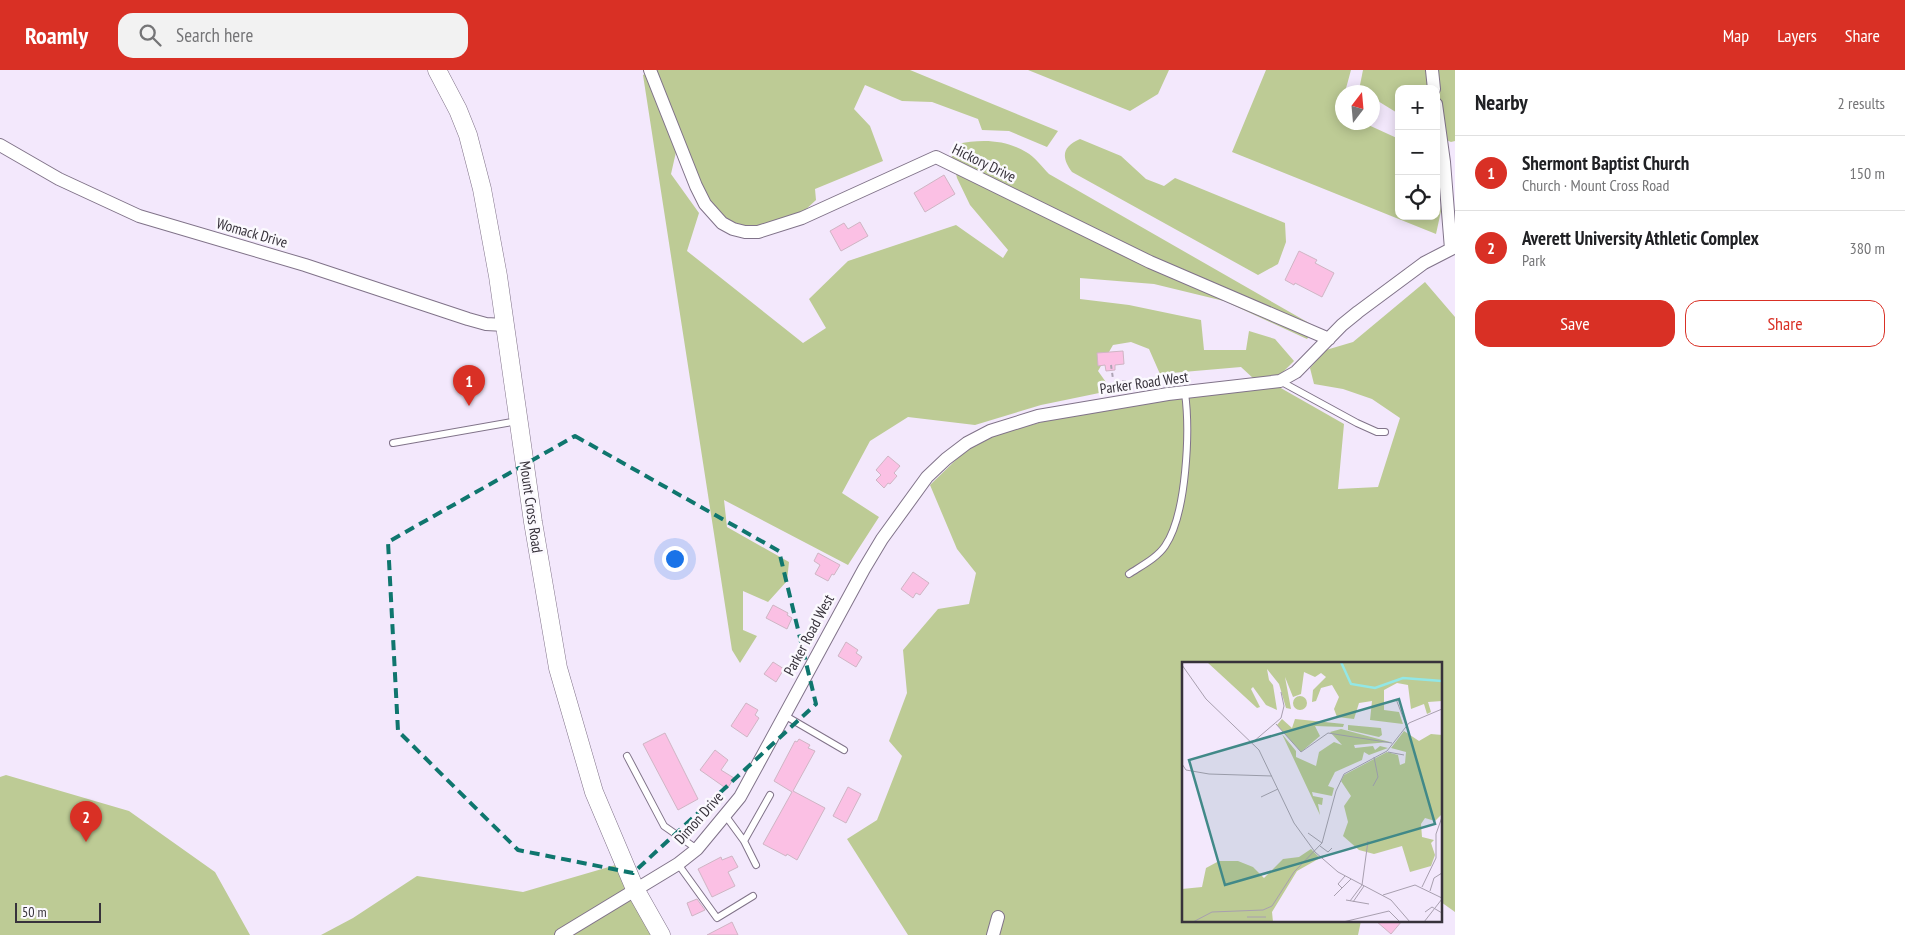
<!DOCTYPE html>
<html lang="en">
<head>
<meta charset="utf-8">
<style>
  :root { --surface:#fff; --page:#f2f2f2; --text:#202124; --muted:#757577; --line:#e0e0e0; --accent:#d93025 }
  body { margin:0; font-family:"PT Sans Narrow",sans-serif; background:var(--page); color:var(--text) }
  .controls { position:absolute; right:15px; top:15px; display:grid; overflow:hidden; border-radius:10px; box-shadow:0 2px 12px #0003 }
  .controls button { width:45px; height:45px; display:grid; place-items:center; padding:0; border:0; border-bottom:1px solid var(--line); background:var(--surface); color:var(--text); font:25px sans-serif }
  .compass { position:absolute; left:1335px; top:15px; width:45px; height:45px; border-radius:50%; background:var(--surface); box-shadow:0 2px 12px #0003; rotate:16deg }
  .scale { position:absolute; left:15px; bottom:12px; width:86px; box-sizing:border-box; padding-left:5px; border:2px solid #37323b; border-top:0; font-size:14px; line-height:18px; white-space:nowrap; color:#37323b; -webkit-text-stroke:4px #fbf9fe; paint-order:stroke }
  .you { position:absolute; left:674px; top:488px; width:18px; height:18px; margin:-12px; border:4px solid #fff; border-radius:50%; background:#1a73e8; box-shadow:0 0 0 8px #1a73e833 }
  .badge { display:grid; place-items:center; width:32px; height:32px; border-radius:50%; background:var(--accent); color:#fff; font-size:16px; font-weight:700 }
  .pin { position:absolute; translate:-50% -41px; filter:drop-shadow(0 1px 2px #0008) }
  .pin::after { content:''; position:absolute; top:26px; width:18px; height:15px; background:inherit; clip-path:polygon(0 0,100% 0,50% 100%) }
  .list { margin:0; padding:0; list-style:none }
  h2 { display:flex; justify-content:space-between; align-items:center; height:65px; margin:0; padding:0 20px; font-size:21px }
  h2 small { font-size:16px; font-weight:400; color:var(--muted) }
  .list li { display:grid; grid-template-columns:32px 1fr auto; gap:15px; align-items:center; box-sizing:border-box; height:75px; padding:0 20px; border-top:1px solid var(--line) }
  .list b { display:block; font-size:19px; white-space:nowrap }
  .list p { margin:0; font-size:16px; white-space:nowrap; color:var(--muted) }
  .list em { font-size:16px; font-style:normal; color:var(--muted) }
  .actions { display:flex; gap:10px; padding:15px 20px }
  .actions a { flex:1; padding:11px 0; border:1px solid var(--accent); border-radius:15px; text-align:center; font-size:18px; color:var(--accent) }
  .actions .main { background:var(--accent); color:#fff }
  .icon { flex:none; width:28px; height:28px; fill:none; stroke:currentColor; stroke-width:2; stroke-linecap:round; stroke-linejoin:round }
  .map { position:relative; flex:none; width:1455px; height:865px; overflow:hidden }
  header { display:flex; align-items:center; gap:30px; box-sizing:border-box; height:70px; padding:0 25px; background:var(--accent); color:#fff }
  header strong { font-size:24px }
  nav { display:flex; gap:28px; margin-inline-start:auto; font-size:18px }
  .search { width:350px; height:45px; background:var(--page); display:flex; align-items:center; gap:12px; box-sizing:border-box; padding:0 18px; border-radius:15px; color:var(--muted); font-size:19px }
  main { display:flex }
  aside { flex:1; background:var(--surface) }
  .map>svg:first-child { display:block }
  .green { fill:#bdcb95 }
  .building { fill:#fbc0e4; stroke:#cfb5c4 }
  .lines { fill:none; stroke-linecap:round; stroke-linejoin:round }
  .service-casing { stroke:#807389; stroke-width:8 }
  .minor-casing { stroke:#807389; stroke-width:14 }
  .secondary-casing { stroke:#807389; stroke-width:19 }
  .path { stroke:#ada4b4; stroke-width:2; stroke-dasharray:4 4; stroke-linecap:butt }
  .service { stroke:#fff; stroke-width:6 }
  .minor { stroke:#fff; stroke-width:12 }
  .secondary { stroke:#fff; stroke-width:18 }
  .marked { fill:none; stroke:#0f766e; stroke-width:4; stroke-dasharray:10 6; stroke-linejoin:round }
  .labels { text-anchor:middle; stroke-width:5; stroke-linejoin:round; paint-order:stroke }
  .street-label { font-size:15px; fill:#37323b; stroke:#fbf9fe }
  .inset-river { fill:none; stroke:#92e7e6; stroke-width:2.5 }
  .inset-road { fill:none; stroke:#a89faf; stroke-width:1 }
  .view { fill:#418988; fill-opacity:0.15; stroke:#418988; stroke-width:2.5 }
  .inset-edge { fill:none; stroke:#37323b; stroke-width:2.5 }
</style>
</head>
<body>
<header>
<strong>Roamly</strong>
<div class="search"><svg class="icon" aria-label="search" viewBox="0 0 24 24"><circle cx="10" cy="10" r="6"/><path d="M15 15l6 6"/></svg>Search here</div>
<nav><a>Map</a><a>Layers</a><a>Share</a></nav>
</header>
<main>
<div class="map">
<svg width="1455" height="865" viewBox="0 0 1455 865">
  <rect width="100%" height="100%" fill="#f3e8fc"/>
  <!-- green -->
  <path class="green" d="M 657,0 L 910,0 L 1058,61 L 1047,77 L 1009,61 L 982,60 L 978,49 L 932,32 L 902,31 L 865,15 L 854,39 L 870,56 L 883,91 L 815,119 L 816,130 L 803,142 L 761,158 L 731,154 L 715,144 L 700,119 Z
    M 1028,0 L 1169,0 L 1158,24 L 1130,41 Z
    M 1266,0 L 1351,0 L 1345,22 L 1342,22 L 1339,41 L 1342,43 L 1342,52 L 1364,53 L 1399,69 L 1399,146 L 1436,146 L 1436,112 L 1441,141 L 1436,164 L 1232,82 Z
    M 1363,0 L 1455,0 L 1455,71 L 1451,72 L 1436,66 L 1436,19 L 1399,19 L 1399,44 L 1373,28 L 1372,22 L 1363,22 L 1359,20 Z
    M 647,3 L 676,82 L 671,104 L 699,143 L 687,181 L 803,273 L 826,258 L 809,229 L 848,191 L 956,155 L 1003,188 L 1008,180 L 970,135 L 957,108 L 951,83 L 957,74 C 980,69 1005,69 1026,82 C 1035,87 1042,97 1049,104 L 1316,257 L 1307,269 L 1224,231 L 1154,214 L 1080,208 L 1080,229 L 1129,235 L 1201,250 L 1204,280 L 1246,280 L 1249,261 L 1275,269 L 1294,291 L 1279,306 L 1254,309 L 1241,297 L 1160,304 L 1149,279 L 1131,272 L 1113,275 L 1098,301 L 1108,315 L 1104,322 L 1041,335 L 975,355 L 908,347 L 870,371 L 842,423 L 879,447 L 848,495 L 724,430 L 727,457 L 789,492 L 787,511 L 768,532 L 743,521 L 743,560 L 757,566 L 740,593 L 732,580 L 643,5 Z
    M 1080,69 L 1121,86 L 1146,109 L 1164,116 L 1175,108 L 1285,153 L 1286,172 L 1278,194 L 1258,205 L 1072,102 C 1061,87 1062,77 1080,69 Z
    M 1425,212 L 1455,247 L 1455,842 L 1441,832 L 1441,594 L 1184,594 L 1184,851 L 1361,851 L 1358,865 L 908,865 L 847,769 L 877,750 L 902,686 L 889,671 L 907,623 L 903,580 L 938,539 L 969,534 L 976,503 L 957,479 L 930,415 L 965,381 L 996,365 L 1049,350 L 1179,327 L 1279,317 L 1344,354 L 1338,419 L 1378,417 L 1400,348 L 1372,329 L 1343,319 L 1314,314 L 1310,298 L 1326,280 L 1353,272 Z
    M 6,705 L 129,741 L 215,802 L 250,865 L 0,865 L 0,707 Z
    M 619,794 L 656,865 L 321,865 L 353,848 L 417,806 L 523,822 Z"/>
  <!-- building -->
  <path class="building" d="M 944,105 L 955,124 L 925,142 L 914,123 Z
    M 860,152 L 868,166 L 841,181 L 830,161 L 844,153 L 848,159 Z
    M 1299,181 L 1317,190 L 1315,193 L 1334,203 L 1322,227 L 1295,213 L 1294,215 L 1285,210 Z
    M 1123,281 L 1124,294 L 1115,295 L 1115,300 L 1106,301 L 1105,295 L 1098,296 L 1097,283 Z
    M 888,386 L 900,396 L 894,403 L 897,406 L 890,414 L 888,413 L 884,418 L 876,410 L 881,405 L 876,400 Z
    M 818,483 L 840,495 L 834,505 L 832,504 L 828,511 L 815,504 L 820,495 L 814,491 Z
    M 913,502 L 929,513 L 920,525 L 916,523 L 913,528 L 901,519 Z
    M 773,535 L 788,543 L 787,545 L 792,548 L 787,559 L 766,548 Z
    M 846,572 L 858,580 L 856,583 L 862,587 L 856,597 L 838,586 Z
    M 773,592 L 784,599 L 776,612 L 764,604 Z
    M 746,633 L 758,640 L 755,645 L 759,648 L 747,667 L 731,656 Z
    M 665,663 L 698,729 L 678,740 L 643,674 Z
    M 799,669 L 810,675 L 808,678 L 815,681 L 793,721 L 825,738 L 797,790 L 787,784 L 786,786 L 763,774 L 792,722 L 774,711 L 795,671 L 797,672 Z
    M 715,680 L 728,690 L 721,700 L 734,708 L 727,719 L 700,700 Z
    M 848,717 L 861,724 L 846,753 L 833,746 Z
    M 732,786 L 738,797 L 728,802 L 735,816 L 712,827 L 698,799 L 721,787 L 722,790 Z
    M 697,829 L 705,840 L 692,846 L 687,833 Z
    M 1376,851 L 1402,851 L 1391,864 Z
    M 732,852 L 738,865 L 707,865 Z"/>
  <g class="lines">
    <!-- service casing -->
    <g class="service-casing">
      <path id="service" d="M 1280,311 L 1357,353 L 1377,362 L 1385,362
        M 393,373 L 518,351
        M 1129,504 C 1141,496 1157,488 1165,476 C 1187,444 1190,360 1185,323
        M 784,645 L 844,680
        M 627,686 L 664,756 L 697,779
        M 725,745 L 744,771 L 756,795
        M 744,771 L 770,725
        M 678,794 L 717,848 L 753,826"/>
    </g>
    <!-- minor casing -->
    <g class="minor-casing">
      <path id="minor" d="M 650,0 L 696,116 L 705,134 L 722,153 L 733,159 L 745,162 L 758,162 L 802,148 L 936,87 L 1150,192 L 1329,269
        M 1432,0 L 1434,19
        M 1436,34 L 1444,92 L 1451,179
        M 0,75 L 59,109 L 139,146 L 305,195 L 468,249 L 486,254 L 505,255
        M 561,865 L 678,794 L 697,779 L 740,727 L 864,499 L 882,469 L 927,407 L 946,389 L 967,373 L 990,361 L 1038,346 L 1168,324 L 1280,311 L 1296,302 L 1342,255 L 1358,242 L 1424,193 L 1455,177
        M 993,865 L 998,847"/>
    </g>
    <!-- secondary casing -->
    <g class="secondary-casing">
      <path id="secondary" d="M 437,0 L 458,40 L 468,65 L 482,119 L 498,206 L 533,452 L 558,598 L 594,722 L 635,819 L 661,865"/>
    </g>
    <!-- path -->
    <path class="path" d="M 1111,295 L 1113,309 L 1119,312 L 1126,311"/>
    <!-- service -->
    <use href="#service" class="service"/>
    <!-- minor -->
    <use href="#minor" class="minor"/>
    <!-- secondary -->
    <use href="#secondary" class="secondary"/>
  </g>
  <!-- marked area -->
  <path class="marked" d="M 575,366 L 779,481 L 816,634 L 633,803 L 518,780 L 398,661 L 388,472 Z"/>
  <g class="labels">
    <!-- street labels -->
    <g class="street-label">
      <text transform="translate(984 93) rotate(26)" y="5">Hickory Drive</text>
      <text transform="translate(252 163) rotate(16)" y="5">Womack Drive</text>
      <text transform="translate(1144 313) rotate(-8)" y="5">Parker Road West</text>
      <text transform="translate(531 437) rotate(82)" y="5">Mount Cross Road</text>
      <text transform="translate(809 565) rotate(-62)" y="5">Parker Road West</text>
      <text transform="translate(699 748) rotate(-48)" y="5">Dimon Drive</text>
    </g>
  </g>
  <!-- overview -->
  <g transform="translate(1182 592)">
    <rect width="260" height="260" fill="#f3e8fc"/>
    <path d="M 25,0 L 260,0 L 260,39 L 246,40 L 249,50 L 245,52 L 242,42 L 229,47 L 226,23 L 215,21 L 202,28 L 202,48 L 217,50 L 221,62 L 188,58 L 190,39 L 177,41 L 172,57 L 155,55 L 152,47 L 157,35 L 150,23 L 139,26 L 134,39 L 130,40 L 131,28 L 144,15 L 139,11 L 133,15 L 122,10 L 119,32 L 111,35 L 103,15 L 109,47 L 104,46 L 97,22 L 85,7 L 87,18 L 91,23 L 95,48 L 84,43 L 71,25 L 69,27 L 78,45 L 75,46 ZM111 41a7 7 0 1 1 14 0a7 7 0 1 1-14 0ZM 100,57 L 110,66 L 113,57 L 162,62 L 161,65 L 133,64 L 138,74 L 119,90 L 95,63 ZM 166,63 L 199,66 L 200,73 L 197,75 L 166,68 ZM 159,67 L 208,80 L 172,83 L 173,86 L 191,84 L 193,88 L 198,84 L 206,86 L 187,93 L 182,90 L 180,98 L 153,110 L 146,124 L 152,126 L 150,134 L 130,130 L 131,134 L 141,136 L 140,143 L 136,142 L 138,153 L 100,72 L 114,89 L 114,95 L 134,104 L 137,90 L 152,80 L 160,83 L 148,70 ZM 222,69 L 237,79 L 249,72 L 260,73 L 260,152 L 253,159 L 243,156 L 239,162 L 240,175 L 252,178 L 249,181 L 253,193 L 249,204 L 228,210 L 220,184 L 192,192 L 177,188 L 161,174 L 166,160 L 162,144 L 169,134 L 159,119 L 162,113 L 205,90 L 216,93 L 218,103 L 223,101 L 224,90 L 209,86 ZM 129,187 L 138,196 L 115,209 L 90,250 L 91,260 L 0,260 L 0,227 L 20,225 L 24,206 L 37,199 L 56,199 L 71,205 L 82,216 L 101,197 L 117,195 Z" fill="#bdcb95"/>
    <path class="inset-river" d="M 159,0 L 169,22 L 193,26 L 221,16 L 260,19"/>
    <path class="inset-road" d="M 0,3 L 24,37 L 77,88 L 112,161 L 133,190 L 156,210 L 209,238 L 228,260M 214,37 L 224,63M 94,62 L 119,90 L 146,71 L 210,81M 71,80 L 99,56 L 102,44 L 99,30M 206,90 L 222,93M 0,102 L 4,108 L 27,112 L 90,114M 191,124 L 196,115 L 192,95M 79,135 L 96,127M 126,171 L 140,181M 138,184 L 146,190 L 150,186M 240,225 L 254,196 L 254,172 L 260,155M 160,226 L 156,222 L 163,214M 248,229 L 252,216 L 260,211M 201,233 L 233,223 L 260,236M 152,234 L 169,217M 164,238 L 187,242M 168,239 L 180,223 L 186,179M 171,240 L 182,224M 243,250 L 250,245 L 260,251M 65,255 L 84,255M 11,260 L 30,250 L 81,248 L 90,244 L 112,210 L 140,181 L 154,129 L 162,112 L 205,89 L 227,61 L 260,47M 161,260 L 207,249 L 218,260M 242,260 L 260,237"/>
    <path class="view" d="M 217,37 L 253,162 L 43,223 L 7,98 Z"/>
    <rect width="260" height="260" class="inset-edge"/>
  </g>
</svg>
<div class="controls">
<button>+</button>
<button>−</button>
<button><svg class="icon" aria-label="locate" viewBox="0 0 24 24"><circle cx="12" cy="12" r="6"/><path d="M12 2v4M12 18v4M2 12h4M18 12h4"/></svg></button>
</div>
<svg class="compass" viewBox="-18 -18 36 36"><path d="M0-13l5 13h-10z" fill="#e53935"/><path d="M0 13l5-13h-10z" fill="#757577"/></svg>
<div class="scale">50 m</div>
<div class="you"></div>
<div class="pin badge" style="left:469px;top:336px">1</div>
<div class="pin badge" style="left:86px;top:772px">2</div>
</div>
<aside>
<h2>Nearby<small>2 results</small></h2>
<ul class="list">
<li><span class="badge">1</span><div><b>Shermont Baptist Church</b><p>Church · Mount Cross Road</p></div><em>150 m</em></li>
<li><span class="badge">2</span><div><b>Averett University Athletic Complex</b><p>Park</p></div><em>380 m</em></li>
</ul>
<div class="actions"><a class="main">Save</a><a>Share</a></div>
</aside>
</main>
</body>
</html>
